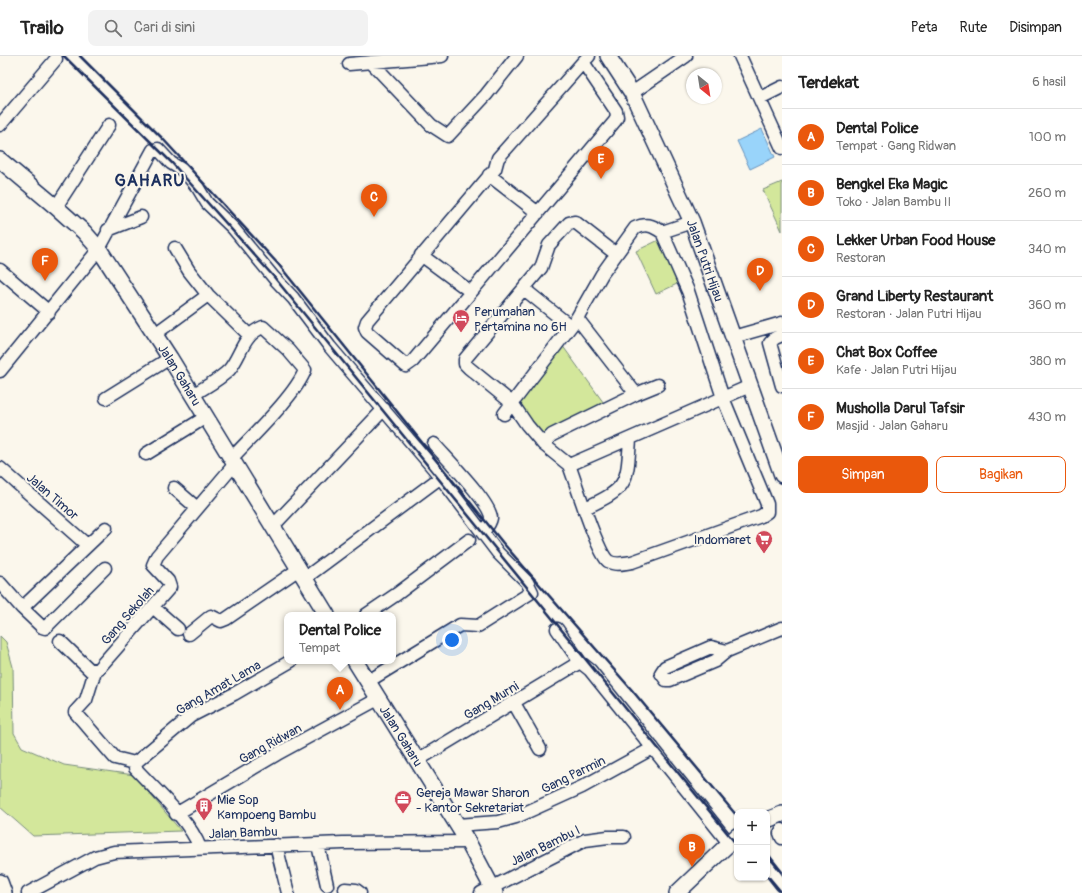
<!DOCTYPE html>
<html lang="id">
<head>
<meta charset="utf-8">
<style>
  :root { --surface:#fff; --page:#f2f2f2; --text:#222; --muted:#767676; --line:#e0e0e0; --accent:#ea580c }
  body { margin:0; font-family:Pangolin,sans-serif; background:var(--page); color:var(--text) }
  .controls { position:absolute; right:12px; bottom:12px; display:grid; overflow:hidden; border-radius:8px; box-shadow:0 1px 3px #0004 }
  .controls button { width:36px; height:36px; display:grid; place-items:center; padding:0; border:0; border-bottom:1px solid var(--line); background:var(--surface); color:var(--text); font:20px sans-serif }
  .compass { position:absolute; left:686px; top:12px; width:36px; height:36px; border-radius:50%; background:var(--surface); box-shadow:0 1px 3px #0004; rotate:150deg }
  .you { position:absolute; left:452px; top:584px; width:14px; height:14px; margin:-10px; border:3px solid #fff; border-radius:50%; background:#1a73e8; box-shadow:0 0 0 6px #1a73e833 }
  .badge { display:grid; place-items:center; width:26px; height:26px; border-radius:50%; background:var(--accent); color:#fff; font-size:13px; font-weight:700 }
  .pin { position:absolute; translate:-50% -33px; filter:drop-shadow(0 1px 2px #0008) }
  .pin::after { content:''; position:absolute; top:21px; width:14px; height:12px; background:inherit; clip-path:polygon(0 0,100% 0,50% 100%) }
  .popup { position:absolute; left:284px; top:556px; width:112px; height:52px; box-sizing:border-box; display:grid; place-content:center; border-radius:8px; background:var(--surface); filter:drop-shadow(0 1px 3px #0005); font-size:13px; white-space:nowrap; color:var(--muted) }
  .popup b { font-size:15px; color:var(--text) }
  .popup::after { content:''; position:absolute; left:50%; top:100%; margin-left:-8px; border:8px solid transparent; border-top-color:var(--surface) }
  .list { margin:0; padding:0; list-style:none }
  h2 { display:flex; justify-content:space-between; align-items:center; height:52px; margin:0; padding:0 16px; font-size:17px }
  h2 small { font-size:13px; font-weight:400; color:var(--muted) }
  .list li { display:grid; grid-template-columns:26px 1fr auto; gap:12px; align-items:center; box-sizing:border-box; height:56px; padding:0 16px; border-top:1px solid var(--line) }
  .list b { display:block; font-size:15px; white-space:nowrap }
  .list p { margin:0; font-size:13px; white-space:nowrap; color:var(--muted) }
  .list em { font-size:13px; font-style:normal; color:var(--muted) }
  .actions { display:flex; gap:8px; padding:12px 16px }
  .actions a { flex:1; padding:9px 0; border:1px solid var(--accent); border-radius:8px; text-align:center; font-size:14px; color:var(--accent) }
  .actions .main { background:var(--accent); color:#fff }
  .icon { flex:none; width:22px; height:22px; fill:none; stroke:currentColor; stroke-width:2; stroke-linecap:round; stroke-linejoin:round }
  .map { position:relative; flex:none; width:782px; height:837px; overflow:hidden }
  header { display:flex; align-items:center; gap:24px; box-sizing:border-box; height:56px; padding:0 20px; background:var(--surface); border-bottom:1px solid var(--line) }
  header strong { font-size:19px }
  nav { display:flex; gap:22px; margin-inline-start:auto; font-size:14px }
  .search { width:280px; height:36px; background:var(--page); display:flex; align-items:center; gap:10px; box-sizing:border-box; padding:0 14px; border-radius:8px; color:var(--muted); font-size:15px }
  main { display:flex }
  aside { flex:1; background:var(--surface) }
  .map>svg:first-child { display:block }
  .green { fill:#d3e79b; stroke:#778b7c }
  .water { fill:#99d4fa; stroke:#6792bc }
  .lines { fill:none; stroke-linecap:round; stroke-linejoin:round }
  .minor-casing { stroke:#1b2f5e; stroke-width:15 }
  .major-casing { stroke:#1b2f5e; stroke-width:18 }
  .minor { stroke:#fbf7ec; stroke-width:12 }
  .major { stroke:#fbf7ec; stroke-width:15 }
  .rail { stroke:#1b2f5e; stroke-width:2.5 }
  .labels { text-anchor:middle; stroke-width:4; stroke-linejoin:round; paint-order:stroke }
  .street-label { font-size:13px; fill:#1b2f5e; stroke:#fbf7ec }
  .poi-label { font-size:13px; fill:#1b2f5e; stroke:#fbf7ec; text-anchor:start }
  .district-label { font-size:17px; font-weight:bold; letter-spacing:1px; fill:#1b2f5e; stroke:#fbf7ec }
</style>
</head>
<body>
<header>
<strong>Trailo</strong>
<div class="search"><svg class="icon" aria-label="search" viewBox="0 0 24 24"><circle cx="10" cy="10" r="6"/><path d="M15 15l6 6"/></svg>Cari di sini</div>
<nav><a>Peta</a><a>Rute</a><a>Disimpan</a></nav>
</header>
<main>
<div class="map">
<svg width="782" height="837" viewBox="0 0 782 837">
  <rect width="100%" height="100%" fill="#fbf7ec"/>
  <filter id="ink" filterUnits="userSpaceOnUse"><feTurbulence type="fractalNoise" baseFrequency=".025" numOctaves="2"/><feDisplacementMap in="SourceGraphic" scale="8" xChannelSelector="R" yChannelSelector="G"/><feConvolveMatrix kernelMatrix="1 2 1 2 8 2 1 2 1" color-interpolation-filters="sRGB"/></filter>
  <g filter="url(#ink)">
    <!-- green -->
    <path class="green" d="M 782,126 L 782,175 L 763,134 Z
      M 659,184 L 679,227 L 656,238 L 636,195 Z
      M 562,289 L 606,350 L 542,380 L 516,347 Z
      M 0,580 L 6,586 L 13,611 L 14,677 L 22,691 L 64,709 L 134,719 L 181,775 L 33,780 L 0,751 Z"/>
    <!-- water -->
    <path class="water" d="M 762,73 L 775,101 L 750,113 L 737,85 Z"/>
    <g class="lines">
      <!-- minor casing -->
      <g class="minor-casing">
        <path id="minor" d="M 740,0 L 782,92
          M 371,6 L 431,69 L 448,80 L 486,39 L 517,0
          M 583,6 L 616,55 L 617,61 L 615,65 L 413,305 L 406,310 L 367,276 L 365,271 L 367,265 L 495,113 L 498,102 L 583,6 L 589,0
          M 349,8 L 442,0
          M 632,37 L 686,0
          M 760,42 L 782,31
          M 0,69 L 56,3
          M 489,119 L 538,157
          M 56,151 L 109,69
          M 108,174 L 141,161
          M 175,192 L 189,215 L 208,239 L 249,279
          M 421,199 L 471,236
          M 0,214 L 49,256
          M 524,233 L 570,270
          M 577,262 L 636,338
          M 155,278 L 208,239
          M 782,279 L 775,282 L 770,287 L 782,330
          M 733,281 L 782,267
          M 0,315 L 99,193 L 153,94 L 158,93 L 171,107 L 184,115 L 198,132 L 207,147 L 233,172 L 274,222 L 293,242 L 330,291 L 434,413 L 498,497 L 527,526 L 532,536 L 478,570 L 460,569 L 367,626
          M 193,339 C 205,331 219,324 229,314 C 241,300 243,278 263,271 L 288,294 L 305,314 C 296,339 250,382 231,403
          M 106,342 L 170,302
          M 504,358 L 577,262 L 602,218 L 635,172 C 646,167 652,169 662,176 L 692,166
          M 434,388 C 445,401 491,447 491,462 C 490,468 487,471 483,476
          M 543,388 L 527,369 L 512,347 L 469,312 L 465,308 L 465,303 L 541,212 L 549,189 L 569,167 L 575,166 L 616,198
          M 146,398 L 206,361
          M 569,409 C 576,427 597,496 608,505 C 615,510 624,507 632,506 L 761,460 L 767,456 L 767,448 L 723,342 L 688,235 L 662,176
          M 569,409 L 750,330
          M 569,409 L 543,388 L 552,379 L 636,338 L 658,329
          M 0,412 L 87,489
          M 174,432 L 197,452
          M 585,452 C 628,432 627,428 630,383
          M 273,470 L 384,353
          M 305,522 L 441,421
          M 0,527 L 22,552 L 42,571 L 45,572 L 105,512
          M 153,551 L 178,573
          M 22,552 L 106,472
          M 366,559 L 397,538 L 469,484
          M 557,573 L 580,606 L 590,614 L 729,787
          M 189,578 L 211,560 L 221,565 L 226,563 L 299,513
          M 60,585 L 91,615 L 99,612 L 170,531 L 168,525 L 153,509 L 157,500 L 234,409
          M 727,595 L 711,591 L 665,611 L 661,617 L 666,624 L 670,624 L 715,605 L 727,595 L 782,572
          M 95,615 L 86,644 L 75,656 L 115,702 L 135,707
          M 514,647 L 540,693
          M 416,705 L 580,606
          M 135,707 L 191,660 L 234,638 L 291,605
          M 135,707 L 135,712 C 155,734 189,763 200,792
          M 176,758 L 277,698 L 378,643
          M 457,769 L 498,766 L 516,761 L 582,731 L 653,692
          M 782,774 L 780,777 L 782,782
          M 276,789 L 288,837
          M 318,789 L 327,829
          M 767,810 L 782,829
          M 345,833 L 356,834 L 360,837
          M 28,837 L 95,801 L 114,796 L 343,787 L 468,786
          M 481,837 L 585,784 L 608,781 L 624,781"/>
      </g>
      <!-- major casing -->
      <g class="major-casing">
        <g id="major">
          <path id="s1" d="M 608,0 L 632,37 L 692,166 L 782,419"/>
          <path id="s2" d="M 0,104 L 56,151 L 84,176 L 99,193 L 170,302 L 327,559"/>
          <path id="s3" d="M 355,605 L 468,786 L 495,837"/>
          <path d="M 767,764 L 782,758"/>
          <path d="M 0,826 L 4,837"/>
          <path d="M 677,837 L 737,780"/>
        </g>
      </g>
      <!-- minor -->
      <use href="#minor" class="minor"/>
      <!-- major -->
      <use href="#major" class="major"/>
      <!-- rail -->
      <path class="rail" d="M 64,0 L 172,107 L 274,221 L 737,789
        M 80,0 L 162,82 L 279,209 L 503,487 L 631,633 L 737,760
        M 767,797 L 782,816
        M 767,819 L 782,837"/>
    </g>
  </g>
  <!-- icons -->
  <defs>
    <g id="hotel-pin" transform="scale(0.9)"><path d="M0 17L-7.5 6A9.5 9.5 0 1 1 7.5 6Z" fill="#d1495b" stroke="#fbf7ec"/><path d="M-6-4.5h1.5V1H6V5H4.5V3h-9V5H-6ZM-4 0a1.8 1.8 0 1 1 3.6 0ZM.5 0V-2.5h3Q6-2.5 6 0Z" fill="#fff"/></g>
    <g id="supermarket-pin" transform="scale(0.9)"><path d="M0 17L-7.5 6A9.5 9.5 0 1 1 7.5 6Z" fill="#d1495b" stroke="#fbf7ec"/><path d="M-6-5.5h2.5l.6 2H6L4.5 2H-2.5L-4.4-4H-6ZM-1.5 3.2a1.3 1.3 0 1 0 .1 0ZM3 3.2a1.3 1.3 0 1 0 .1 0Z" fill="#fff"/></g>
    <g id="office-pin" transform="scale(0.9)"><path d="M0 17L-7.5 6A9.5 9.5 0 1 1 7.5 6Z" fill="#d1495b" stroke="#fbf7ec"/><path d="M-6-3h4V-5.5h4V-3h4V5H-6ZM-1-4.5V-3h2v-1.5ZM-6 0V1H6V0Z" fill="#fff"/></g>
    <g id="building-pin" transform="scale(0.9)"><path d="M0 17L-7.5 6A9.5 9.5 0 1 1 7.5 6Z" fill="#d1495b" stroke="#fbf7ec"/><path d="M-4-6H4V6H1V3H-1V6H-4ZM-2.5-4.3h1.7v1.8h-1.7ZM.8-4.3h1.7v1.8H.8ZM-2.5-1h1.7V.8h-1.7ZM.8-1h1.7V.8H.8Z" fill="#fff"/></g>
  </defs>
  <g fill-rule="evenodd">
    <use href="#hotel-pin" x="461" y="262"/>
    <use href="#supermarket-pin" x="764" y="483"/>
    <use href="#office-pin" x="403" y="743"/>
    <use href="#building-pin" x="204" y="750"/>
  </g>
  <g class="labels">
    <!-- street labels -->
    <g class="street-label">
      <text dy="5" stroke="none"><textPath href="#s1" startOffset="227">Jalan Putri Hijau</textPath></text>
      <text dy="5" stroke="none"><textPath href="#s2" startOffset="283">Jalan Gaharu</textPath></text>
      <text transform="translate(53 440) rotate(41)" y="5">Jalan Timor</text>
      <text transform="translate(127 559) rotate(-49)" y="5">Gang Sekolah</text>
      <text transform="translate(218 631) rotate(-30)" y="5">Gang Amat Lama</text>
      <text transform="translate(491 644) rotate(-31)" y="5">Gang Murni</text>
      <text dy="5" stroke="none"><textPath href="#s3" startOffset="88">Jalan Gaharu</textPath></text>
      <text transform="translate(270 687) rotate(-29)" y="5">Gang Ridwan</text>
      <text transform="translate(573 718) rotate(-26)" y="5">Gang Parmin</text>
      <text transform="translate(243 776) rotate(-2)" y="5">Jalan Bambu</text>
      <text transform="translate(545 789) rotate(-26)" y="5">Jalan Bambu I</text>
    </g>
    <!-- poi labels -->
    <g class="poi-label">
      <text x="474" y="260">Perumahan<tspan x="474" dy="15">Pertamina no 6H</tspan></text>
      <text x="751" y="488" text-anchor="end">Indomaret</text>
      <text x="416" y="741">Gereja Mawar Sharon<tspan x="416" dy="15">- Kantor Sekretariat</tspan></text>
      <text x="217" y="748">Mie Sop<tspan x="217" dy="15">Kampoeng Bambu</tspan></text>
    </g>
    <!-- district labels -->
    <g class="district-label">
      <text x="150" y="130">GAHARU</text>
    </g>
  </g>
</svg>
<div class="controls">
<button>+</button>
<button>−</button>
</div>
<svg class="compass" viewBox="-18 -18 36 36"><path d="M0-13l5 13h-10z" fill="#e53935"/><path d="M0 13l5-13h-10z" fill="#767676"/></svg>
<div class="you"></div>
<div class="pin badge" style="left:340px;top:654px">A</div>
<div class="popup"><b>Dental Police</b>Tempat</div>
<div class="pin badge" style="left:692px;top:811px">B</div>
<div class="pin badge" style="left:374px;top:161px">C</div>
<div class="pin badge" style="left:760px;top:235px">D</div>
<div class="pin badge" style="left:601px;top:123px">E</div>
<div class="pin badge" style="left:45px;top:225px">F</div>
</div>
<aside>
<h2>Terdekat<small>6 hasil</small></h2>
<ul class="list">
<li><span class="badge">A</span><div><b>Dental Police</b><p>Tempat · Gang Ridwan</p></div><em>100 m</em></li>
<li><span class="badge">B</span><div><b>Bengkel Eka Magic</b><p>Toko · Jalan Bambu II</p></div><em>260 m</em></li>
<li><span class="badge">C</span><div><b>Lekker Urban Food House</b><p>Restoran</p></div><em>340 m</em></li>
<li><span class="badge">D</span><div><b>Grand Liberty Restaurant</b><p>Restoran · Jalan Putri Hijau</p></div><em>360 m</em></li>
<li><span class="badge">E</span><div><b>Chat Box Coffee</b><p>Kafe · Jalan Putri Hijau</p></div><em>380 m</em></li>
<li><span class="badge">F</span><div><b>Musholla Darul Tafsir</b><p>Masjid · Jalan Gaharu</p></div><em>430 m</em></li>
</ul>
<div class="actions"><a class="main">Simpan</a><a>Bagikan</a></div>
</aside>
</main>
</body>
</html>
